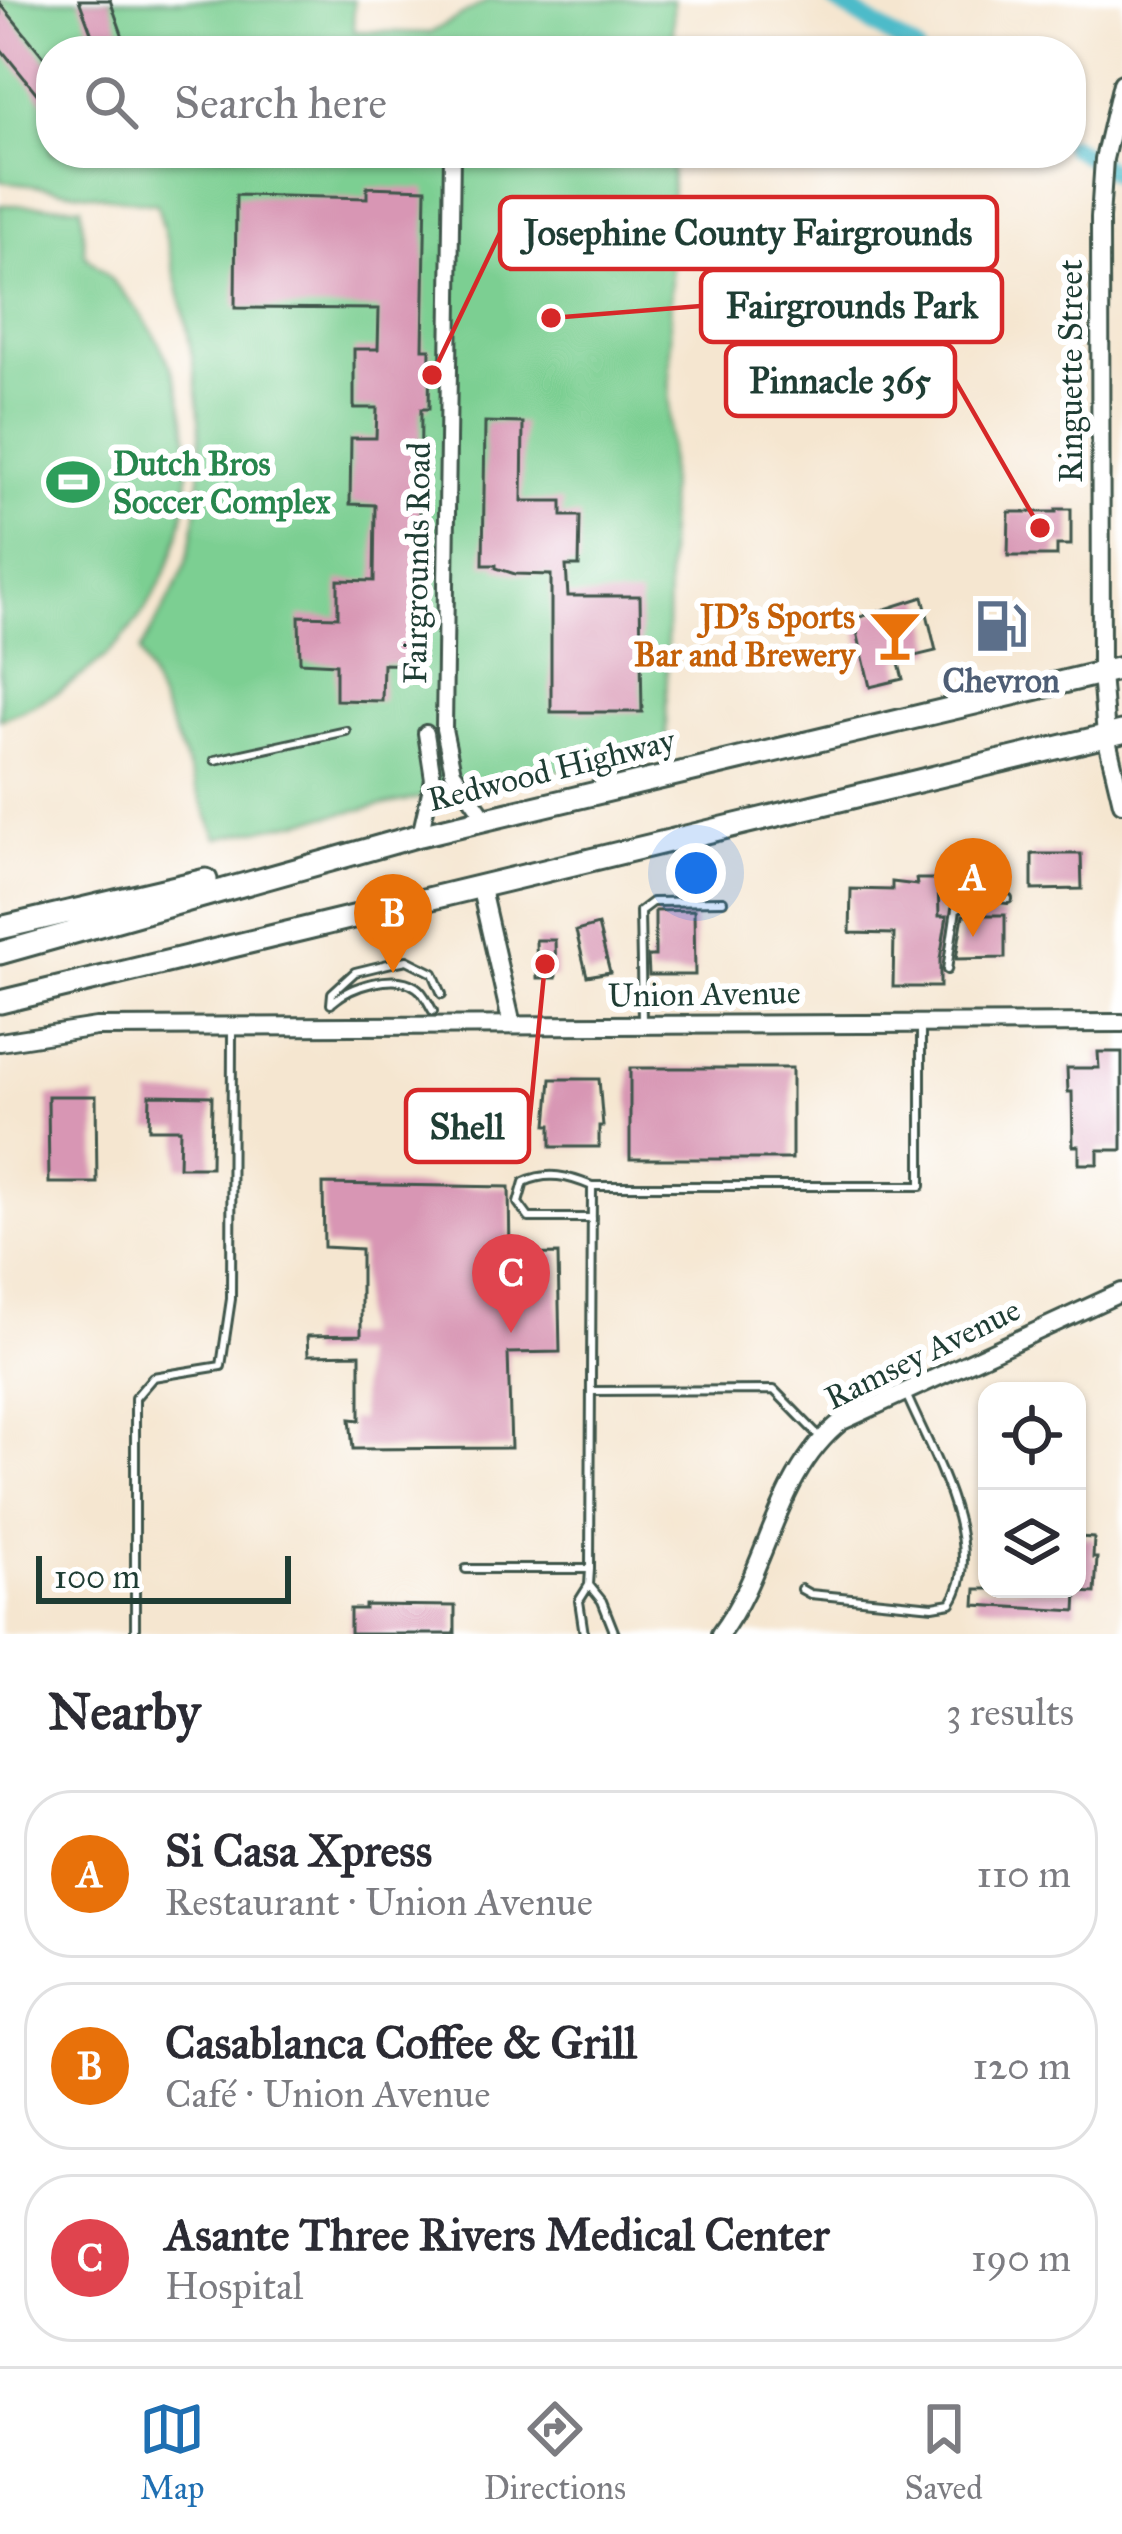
<!DOCTYPE html>
<html lang="en">
<head>
<meta charset="utf-8">
<style>
  :root { --surface:#fff; --page:#f7f7f7; --text:#2b2b33; --muted:#7c7c81; --line:#e1e1e2; --accent:#1f6fb2 }
  body { margin:0; font-family:"IM FELL Great Primer",serif; background:var(--page); color:var(--text) }
  .controls { position:absolute; right:36px; bottom:36px; display:grid; overflow:hidden; border-radius:24px; box-shadow:0 3px 9px #0004 }
  .controls button { width:108px; height:108px; display:grid; place-items:center; padding:0; border:0; border-bottom:3px solid var(--line); background:var(--surface); color:var(--text); font:60px sans-serif }
  .scale { position:absolute; left:36px; bottom:30px; width:255px; box-sizing:border-box; padding-left:12px; border:6px solid #1f3d34; border-top:0; font-size:33px; line-height:42px; white-space:nowrap; color:#1f3d34; -webkit-text-stroke:9px #fff; paint-order:stroke }
  .you { position:absolute; left:696px; top:873px; width:42px; height:42px; margin:-30px; border:9px solid #fff; border-radius:50%; background:#1a73e8; box-shadow:0 0 0 18px #1a73e833 }
  .badge { display:grid; place-items:center; width:78px; height:78px; border-radius:50%; background:var(--accent); color:#fff; font-size:39px; font-weight:700 }
  .pin { position:absolute; translate:-50% -99px; filter:drop-shadow(0 3px 6px #0008) }
  .pin::after { content:''; position:absolute; top:63px; width:42px; height:36px; background:inherit; clip-path:polygon(0 0,100% 0,50% 100%) }
  .list { margin:0; padding:0; list-style:none }
  h2 { display:flex; justify-content:space-between; align-items:center; height:156px; margin:0; padding:0 48px; font-size:51px }
  h2 small { font-size:39px; font-weight:400; color:var(--muted) }
  .list li { display:grid; grid-template-columns:78px 1fr auto; gap:36px; align-items:center; box-sizing:border-box; height:168px; margin:0 24px 24px; padding:0 24px; border:3px solid var(--line); border-radius:48px }
  .list b { display:block; font-size:45px; white-space:nowrap }
  .list p { margin:0; font-size:39px; white-space:nowrap; color:var(--muted) }
  .list em { font-size:39px; font-style:normal; color:var(--muted) }
  .icon { flex:none; width:66px; height:66px; fill:none; stroke:currentColor; stroke-width:2; stroke-linecap:round; stroke-linejoin:round }
  .map { position:relative; flex:none; width:1122px; height:1634px; overflow:hidden }
  .search { position:absolute; background:var(--surface); box-shadow:0 3px 9px #0004; left:36px; right:36px; top:36px; height:132px; display:flex; align-items:center; gap:30px; box-sizing:border-box; padding:0 42px; border-radius:48px; color:var(--muted); font-size:45px }
  .sheet { height:732px; background:var(--surface) }
  nav { display:flex; justify-content:space-around; align-items:center; box-sizing:border-box; height:168px; border-top:3px solid var(--line); background:var(--surface); font-size:33px; color:var(--muted) }
  nav a { display:grid; justify-items:center; gap:6px }
  nav .on { color:var(--accent) }
  .map>svg:first-child { display:block }
  .green { fill:#7bcf92; stroke:#4d8663; stroke-width:3 }
  .lines { fill:none; stroke-linecap:round; stroke-linejoin:round }
  .canal { stroke:#4ebbc9; stroke-width:18 }
  .building { fill:#d896b4 }
  .service-casing { stroke:#3f564b; stroke-width:12 }
  .minor-casing { stroke:#3f564b; stroke-width:20 }
  .tertiary-casing { stroke:#3f564b; stroke-width:22 }
  .trunk-casing { stroke:#3f564b; stroke-width:27 }
  .service { stroke:#fff; stroke-width:6 }
  .minor { stroke:#fff; stroke-width:14 }
  .tertiary { stroke:#fff; stroke-width:16 }
  .trunk { stroke:#fff; stroke-width:21 }
  .labels { text-anchor:middle; stroke-width:12; stroke-linejoin:round; paint-order:stroke }
  .street-label { font-size:33px; fill:#1f3d34; stroke:#fff }
  .leisure-label { font-size:33px; font-weight:bold; fill:#27864d; stroke:#fff; text-anchor:start }
  .food-label { font-size:33px; font-weight:bold; fill:#c56008; stroke:#fff; text-anchor:end }
  .service-label { font-size:33px; font-weight:bold; fill:#4e5e75; stroke:#fff }
  .leader { fill:none; stroke:#d62828; stroke-width:4.5 }
  .callout-dot { fill:#d62828; stroke:#fff; stroke-width:4.5 }
  .callout { fill:#fff; stroke:#d62828; stroke-width:4.5 }
  .callout-label { font-size:36px; text-anchor:middle; font-weight:bold; fill:#1f3d34 }
</style>
</head>
<body>
<div class="map">
<svg width="1122" height="1634" viewBox="0 0 1122 1634">
  <rect width="100%" height="100%" fill="#fff"/>
  <filter id="ink" filterUnits="userSpaceOnUse"><feTurbulence type="fractalNoise" baseFrequency=".00833" numOctaves="2"/><feDisplacementMap in="SourceGraphic" scale="24" xChannelSelector="R" yChannelSelector="G"/><feConvolveMatrix kernelMatrix="1 2 1 2 8 2 1 2 1" color-interpolation-filters="sRGB"/></filter>
  <filter id="wash" filterUnits="userSpaceOnUse"><feTurbulence type="fractalNoise" baseFrequency=".004" numOctaves="4" result="noise"/><feDisplacementMap in="SourceGraphic" scale="48" xChannelSelector="R" yChannelSelector="G"/><feGaussianBlur stdDeviation="2.7" result="paint"/><feColorMatrix in="noise" values="0 0 0 0 0 0 0 0 0 0 0 0 0 0 0 0 0 1.4 0 .05"/><feComposite in="paint" operator="in"/></filter>
  <g filter="url(#wash)">
    <rect width="100%" height="100%" fill="#f5e6d0"/>
    <!-- green -->
    <path class="green" d="M 0,0 L 354,0 L 353,31 L 430,33 L 489,0 L 673,0 L 673,51 L 51,51 L 51,153 L 672,153 L 666,749 L 217,838 L 140,652 C 155,621 181,586 189,552 C 218,435 187,317 157,204 L 0,181 Z
      M 0,205 L 81,206 L 85,255 C 118,284 146,315 165,355 C 183,390 189,432 188,472 C 184,591 109,680 0,719 Z"/>
    <g class="lines">
      <!-- canal -->
      <path class="canal" d="M 834,0 L 916,51
        M 1071,146 L 1122,178"/>
    </g>
    <g id="blocks">
      <!-- building -->
      <path class="building" d="M 79,0 L 110,0 L 128,51 L 98,51 Z
        M 0,3 L 51,66 L 51,111 L 0,48 Z
        M 367,187 L 426,189 L 423,349 L 430,349 L 429,409 L 421,409 L 419,665 L 383,664 L 382,701 L 336,700 L 336,664 L 300,662 L 299,616 L 338,617 L 338,580 L 374,581 L 375,505 L 350,504 L 351,438 L 376,438 L 377,408 L 354,408 L 354,349 L 378,349 L 379,309 L 235,308 L 236,195 L 367,198 Z
        M 485,422 L 523,423 L 522,501 L 562,501 L 562,516 L 580,516 L 579,566 L 566,566 L 568,596 L 640,596 L 642,712 L 551,712 L 551,575 L 515,574 L 496,568 L 496,565 L 483,565 Z
        M 1056,509 L 1071,509 L 1071,545 L 1057,545 L 1057,556 L 1008,556 L 1009,512 L 1056,512 Z
        M 923,597 L 936,651 L 898,660 L 903,679 L 870,687 L 854,619 Z
        M 1032,854 L 1081,854 L 1082,889 L 1032,890 Z
        M 916,879 L 938,879 L 939,916 L 947,916 L 940,959 L 940,987 L 893,987 L 894,934 L 850,933 L 851,889 L 892,890 L 892,882 L 917,885 Z
        M 694,910 L 695,975 L 649,975 L 648,956 L 655,956 L 655,911 Z
        M 963,915 L 1005,915 L 1005,958 L 956,959 Z
        M 598,925 L 610,972 L 587,976 L 576,931 Z
        M 536,940 L 555,940 L 556,978 L 537,978 Z
        M 1098,1052 L 1122,1052 L 1122,1150 L 1098,1150 L 1098,1164 L 1079,1164 L 1079,1146 L 1073,1146 L 1072,1092 L 1068,1092 L 1067,1068 L 1099,1068 Z
        M 630,1068 L 792,1068 L 792,1159 L 630,1159 Z
        M 551,1079 L 599,1079 L 603,1126 L 599,1126 L 599,1147 L 551,1147 L 551,1125 L 547,1125 Z
        M 150,1095 L 212,1096 L 211,1167 L 179,1167 L 180,1129 L 149,1129 Z
        M 48,1096 L 96,1096 L 97,1183 L 49,1183 Z
        M 323,1184 L 509,1187 L 510,1255 L 558,1254 L 560,1352 L 508,1353 L 511,1448 L 353,1449 L 350,1419 L 360,1420 L 360,1354 L 308,1355 L 307,1336 L 361,1335 L 361,1249 L 324,1247 Z
        M 1077,1537 L 1094,1538 L 1093,1558 L 1097,1558 L 1095,1593 L 1077,1592 L 1076,1611 L 975,1605 L 976,1589 L 1077,1589 Z
        M 365,1605 L 455,1606 L 455,1634 L 350,1634 L 350,1609 L 365,1609 Z"/>
    </g>
  </g>
  <g filter="url(#ink)">
    <use href="#blocks" fill-opacity="0" stroke="#3f564b" stroke-width="3"/>
    <g class="lines">
      <!-- service casing -->
      <g class="service-casing">
        <path id="service" d="M 215,760 L 346,731
          M 947,970 L 956,909 L 986,897 L 1008,899
          M 333,1002 C 350,986 395,972 416,987 C 424,992 428,1003 433,1011
          M 331,1004 L 332,993 L 355,972 L 392,963 L 407,960 L 433,973 L 442,994
          M 642,1020 L 640,911 L 652,902 L 723,901
          M 592,1186 C 568,1176 548,1171 524,1182 L 518,1203 L 529,1218 L 592,1218
          M 592,1391 L 774,1390 L 820,1437
          M 466,1569 L 590,1569
          M 589,1585 L 602,1601 L 615,1634
          M 801,1589 L 810,1594 L 933,1606 L 951,1603 C 988,1547 930,1450 907,1396
          M 135,1634 L 135,1398 L 153,1377 L 221,1366 L 231,1299 L 232,1031
          M 584,1634 L 579,1601 L 589,1585 L 590,1569 L 592,1186 L 921,1186 L 921,1024"/>
      </g>
      <!-- minor casing -->
      <g class="minor-casing">
        <path id="minor" d="M 452,153 L 444,729 L 453,772 L 486,819
          M 420,835 L 433,779 L 426,733"/>
      </g>
      <!-- tertiary casing -->
      <g class="tertiary-casing">
        <path id="tertiary" d="M 1122,83 L 1104,159 L 1100,218 L 1101,673 L 1106,736 L 1122,803
          M 480,885 L 512,1025
          M 0,1042 L 96,1027 L 1122,1023
          M 720,1634 C 770,1567 774,1475 842,1421 L 1122,1292"/>
      </g>
      <!-- trunk casing -->
      <g class="trunk-casing">
        <path id="trunk" d="M 0,928 L 206,880
          M 0,953 L 420,835 L 1122,668
          M 0,1002 L 1122,732"/>
      </g>
      <!-- service -->
      <use href="#service" class="service"/>
      <!-- minor -->
      <use href="#minor" class="minor"/>
      <!-- tertiary -->
      <use href="#tertiary" class="tertiary"/>
      <!-- trunk -->
      <use href="#trunk" class="trunk"/>
    </g>
  </g>
  <!-- icons -->
  <defs>
    <g id="stadium-bare" transform="scale(4.14)"><path d="M0-5a6.5 5 0 1 0 0 10a6.5 5 0 1 0 0-10ZM-3.5-1.8h7v3.6h-7Z" fill="#2e9e5b" stroke="#fff" stroke-width="2.5" paint-order="stroke"/></g>
    <g id="fuel-bare" transform="scale(4.14)"><path d="M-5.5-6h7V0h2V4h1.3V-2.5L3-4.5l.8-.8L6-3V5H2.5V1h-1V6h-7ZM-4.2-4.7v3.2H.2V-4.7Z" fill="#5c6f8a" stroke="#fff" stroke-width="2.5" paint-order="stroke"/></g>
    <g id="bar-bare" transform="scale(4.14)"><path d="M-6-5H6L.8 .8V4.5H3.5V6h-7V4.5H-.8V.8Z" fill="#e8710a" stroke="#fff" stroke-width="2.5" paint-order="stroke"/></g>
  </defs>
  <g fill-rule="evenodd">
    <use href="#stadium-bare" x="73" y="482"/>
    <use href="#fuel-bare" x="1001" y="626"/>
    <use href="#bar-bare" x="895" y="635"/>
  </g>
  <g class="labels">
    <!-- street labels -->
    <g class="street-label">
      <text transform="translate(1070 371) rotate(-90)" y="12">Ringuette Street</text>
      <text transform="translate(416 563) rotate(-89)" y="12">Fairgrounds Road</text>
      <text transform="translate(551 769) rotate(-14)" y="12">Redwood Highway</text>
      <text transform="translate(704 993) rotate(-1)" y="12">Union Avenue</text>
      <text transform="translate(922 1353) rotate(-26)" y="12">Ramsey Avenue</text>
    </g>
    <!-- leisure labels -->
    <g class="leisure-label">
      <text x="113" y="475">Dutch Bros<tspan x="113" dy="38">Soccer Complex</tspan></text>
    </g>
    <!-- food labels -->
    <g class="food-label">
      <text x="855" y="628">JD's Sports<tspan x="855" dy="38">Bar and Brewery</tspan></text>
    </g>
    <!-- service labels -->
    <g class="service-label">
      <text x="1001" y="692">Chevron</text>
    </g>
  </g>
  <!-- callouts -->
  <path class="leader" d="M432 375L500 233M551 318L701 306M1040 528L955 380M545 964L529 1126"/>
  <g class="callout-dot">
    <circle cx="432" cy="375" r="12"/>
    <circle cx="551" cy="318" r="12"/>
    <circle cx="1040" cy="528" r="12"/>
    <circle cx="545" cy="964" r="12"/>
  </g>
  <g class="callout">
    <rect x="500" y="197" width="497" height="72" rx="12"/>
    <rect x="701" y="270" width="301" height="72" rx="12"/>
    <rect x="726" y="344" width="229" height="72" rx="12"/>
    <rect x="406" y="1090" width="123" height="72" rx="12"/>
  </g>
  <g class="callout-label">
    <text x="748" y="245">Josephine County Fairgrounds</text>
    <text x="852" y="318">Fairgrounds Park</text>
    <text x="840" y="393">Pinnacle 365</text>
    <text x="467" y="1139">Shell</text>
  </g>
</svg>
<div class="controls">
<button><svg class="icon" aria-label="locate" viewBox="0 0 24 24"><circle cx="12" cy="12" r="6"/><path d="M12 2v4M12 18v4M2 12h4M18 12h4"/></svg></button>
<button><svg class="icon" aria-label="layers" viewBox="0 0 24 24"><path d="M12 4l9 5-9 5-9-5zM3 14l9 5 9-5"/></svg></button>
</div>
<div class="scale">100 m</div>
<div class="you"></div>
<div class="pin badge" style="left:973px;top:937px;background:#e8710a">A</div>
<div class="pin badge" style="left:393px;top:973px;background:#e8710a">B</div>
<div class="pin badge" style="left:511px;top:1333px;background:#e0444e">C</div>
<div class="search"><svg class="icon" aria-label="search" viewBox="0 0 24 24"><circle cx="10" cy="10" r="6"/><path d="M15 15l6 6"/></svg>Search here</div>
</div>
<section class="sheet">
<h2>Nearby<small>3 results</small></h2>
<ul class="list">
<li><span class="badge" style="background:#e8710a">A</span><div><b>Si Casa Xpress</b><p>Restaurant · Union Avenue</p></div><em>110 m</em></li>
<li><span class="badge" style="background:#e8710a">B</span><div><b>Casablanca Coffee &amp; Grill</b><p>Café · Union Avenue</p></div><em>120 m</em></li>
<li><span class="badge" style="background:#e0444e">C</span><div><b>Asante Three Rivers Medical Center</b><p>Hospital</p></div><em>190 m</em></li>
</ul>
</section>
<nav>
<a class="on"><svg class="icon" aria-label="map" viewBox="0 0 24 24"><path d="M3 6l6-2 6 2 6-2v14l-6 2-6-2-6 2zM9 4v14M15 6v14"/></svg>Map</a>
<a><svg class="icon" aria-label="directions" viewBox="0 0 24 24"><path d="M12 3l9 9-9 9-9-9zM9 14v-3h6M13 9l2 2-2 2"/></svg>Directions</a>
<a><svg class="icon" aria-label="saved" viewBox="0 0 24 24"><path d="M7 4h10v16l-5-4-5 4z"/></svg>Saved</a>
</nav>
</body>
</html>
